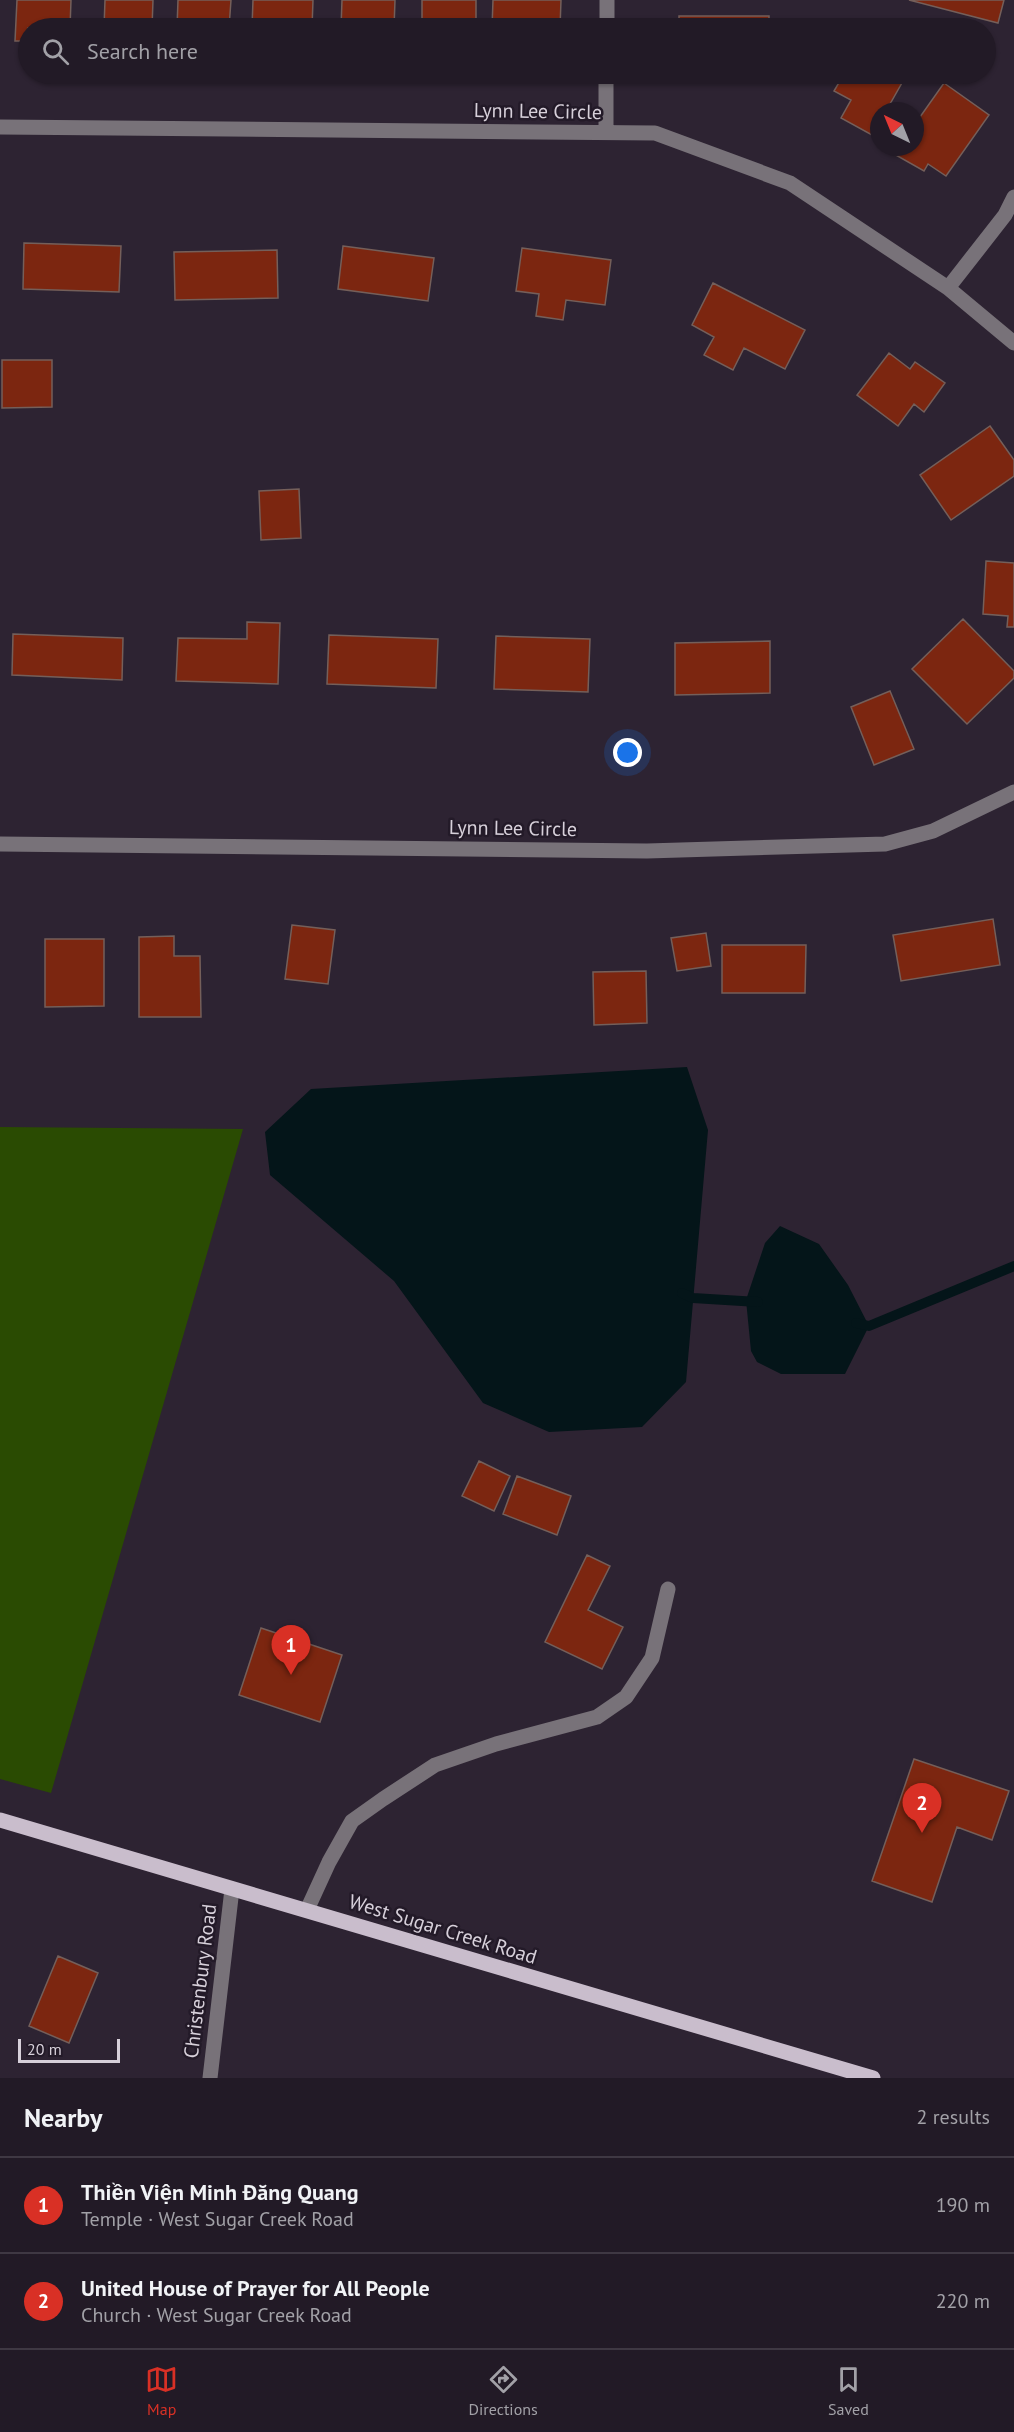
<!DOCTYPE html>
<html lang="en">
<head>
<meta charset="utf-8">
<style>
  :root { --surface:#221a26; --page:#2a232e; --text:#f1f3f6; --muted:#a2a1a7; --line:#3f3843; --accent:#d93025 }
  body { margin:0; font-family:"PT Sans",sans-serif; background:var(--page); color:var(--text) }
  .compass { position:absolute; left:870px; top:102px; width:54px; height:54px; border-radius:50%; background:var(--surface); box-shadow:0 2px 4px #0004; rotate:317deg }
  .scale { position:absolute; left:18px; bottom:15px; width:102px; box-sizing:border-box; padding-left:6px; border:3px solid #d7d0da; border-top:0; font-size:16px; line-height:21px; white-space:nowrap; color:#d7d0da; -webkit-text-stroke:4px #231a28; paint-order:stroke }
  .you { position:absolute; left:628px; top:753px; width:21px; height:21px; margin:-15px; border:4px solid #fff; border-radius:50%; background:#1a73e8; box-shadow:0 0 0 9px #1a73e833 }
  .badge { display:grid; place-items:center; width:39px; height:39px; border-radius:50%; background:var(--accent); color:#fff; font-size:20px; font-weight:700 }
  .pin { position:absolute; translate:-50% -50px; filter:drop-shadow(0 2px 3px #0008) }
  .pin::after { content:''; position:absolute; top:32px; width:21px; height:18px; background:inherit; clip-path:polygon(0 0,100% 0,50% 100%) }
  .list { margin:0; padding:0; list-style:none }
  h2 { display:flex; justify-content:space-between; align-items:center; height:78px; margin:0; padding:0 24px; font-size:26px }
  h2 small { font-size:20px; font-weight:400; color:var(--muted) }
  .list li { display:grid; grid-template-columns:39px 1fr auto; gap:18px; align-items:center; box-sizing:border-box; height:96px; padding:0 24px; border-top:2px solid var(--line) }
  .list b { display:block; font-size:22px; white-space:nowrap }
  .list p { margin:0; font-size:20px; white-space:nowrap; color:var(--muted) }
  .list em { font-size:20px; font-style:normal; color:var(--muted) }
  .icon { flex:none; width:33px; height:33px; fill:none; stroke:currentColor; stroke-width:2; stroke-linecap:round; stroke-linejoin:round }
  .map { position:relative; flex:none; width:1014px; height:2078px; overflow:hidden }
  .search { position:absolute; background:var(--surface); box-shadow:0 2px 4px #0004; left:18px; right:18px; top:18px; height:66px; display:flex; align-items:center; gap:15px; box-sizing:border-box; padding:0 21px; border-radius:33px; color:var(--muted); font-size:22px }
  .sheet { height:270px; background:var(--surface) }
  nav { display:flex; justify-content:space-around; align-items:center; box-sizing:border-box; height:84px; border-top:2px solid var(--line); background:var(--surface); font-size:16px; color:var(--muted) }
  nav a { display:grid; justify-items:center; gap:3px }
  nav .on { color:var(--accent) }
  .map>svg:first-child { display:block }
  .green { fill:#2a4b02 }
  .water { fill:#041519 }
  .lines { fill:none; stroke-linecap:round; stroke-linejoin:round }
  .stream { stroke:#041519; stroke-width:10 }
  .building { fill:#7c2610; stroke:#745f5a; stroke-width:1.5 }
  .minor { stroke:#787279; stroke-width:15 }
  .major { stroke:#c9bdcc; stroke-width:15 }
  .labels { text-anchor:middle; stroke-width:5; stroke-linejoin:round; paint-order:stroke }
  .street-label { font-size:20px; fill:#d7d0da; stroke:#231a28 }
</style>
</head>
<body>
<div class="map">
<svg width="1014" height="2078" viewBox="0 0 1014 2078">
  <rect width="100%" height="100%" fill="#2d2332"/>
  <!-- green -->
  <path class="green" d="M 0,1127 L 243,1129 L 51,1793 L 0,1779 Z"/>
  <!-- water -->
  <path class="water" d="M 687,1067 L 708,1130 L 686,1382 L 642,1427 L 549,1432 L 483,1403 L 394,1281 L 270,1175 L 265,1132 L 311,1089 Z
    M 780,1226 L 819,1244 L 848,1285 L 869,1326 L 845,1374 L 781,1374 L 757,1362 L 751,1351 L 746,1300 L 765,1243 Z"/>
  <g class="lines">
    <!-- stream -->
    <path class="stream" d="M 682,1293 L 693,1298 L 758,1302
      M 856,1323 L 869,1326 L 1014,1266"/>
  </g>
  <!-- building -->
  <path class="building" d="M 17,0 L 71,0 L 70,28 L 28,28 L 28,41 L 15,41 Z
    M 105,0 L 153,0 L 152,28 L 104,28 Z
    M 178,0 L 231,0 L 229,28 L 177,28 Z
    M 253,0 L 313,0 L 312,28 L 252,27 Z
    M 342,0 L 395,0 L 394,28 L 341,28 Z
    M 422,0 L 476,0 L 476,28 L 422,28 Z
    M 493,0 L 561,0 L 560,28 L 492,28 Z
    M 909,0 L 1004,0 L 998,23 Z
    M 679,16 L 769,16 L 769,28 L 679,28 Z
    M 844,74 L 907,74 L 886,111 L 879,111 L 879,123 L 872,135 L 841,118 L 851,100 L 834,91 Z
    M 944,83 L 989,115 L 946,176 L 928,164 L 924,171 L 894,154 L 899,147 L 915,147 L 915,124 Z
    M 24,243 L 121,246 L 119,292 L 23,289 Z
    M 343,246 L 434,258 L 428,301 L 338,289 Z
    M 522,248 L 611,260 L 605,305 L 566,300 L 563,320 L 536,316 L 539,294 L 516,291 Z
    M 277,250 L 278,298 L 175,300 L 174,252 Z
    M 713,283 L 805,330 L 785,369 L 744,348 L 733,370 L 704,355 L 714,337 L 692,325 Z
    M 889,353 L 910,369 L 915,362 L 945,383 L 924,412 L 914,404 L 898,426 L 857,395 Z
    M 2,360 L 52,360 L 52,407 L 2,408 Z
    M 990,426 L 1014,460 L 1014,476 L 951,520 L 920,475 Z
    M 299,489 L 301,538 L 261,540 L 259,491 Z
    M 986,561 L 1014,563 L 1014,627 L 1007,627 L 1008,616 L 983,614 Z
    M 963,619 L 1014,671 L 1014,678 L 967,724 L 912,669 Z
    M 247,622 L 280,623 L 278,684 L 176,681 L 178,638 L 247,639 Z
    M 13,634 L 123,638 L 122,680 L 12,675 Z
    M 329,635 L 438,639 L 436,688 L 327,684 Z
    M 496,636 L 590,639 L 588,692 L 494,689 Z
    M 770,641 L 770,693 L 675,695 L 675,643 Z
    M 890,691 L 914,749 L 874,765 L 851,707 Z
    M 993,919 L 1000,965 L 901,981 L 893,935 Z
    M 292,925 L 335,930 L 328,984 L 285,979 Z
    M 706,933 L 711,966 L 677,971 L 671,938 Z
    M 174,936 L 174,956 L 200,956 L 201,1017 L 139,1017 L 139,937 Z
    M 45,939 L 104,939 L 104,1006 L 45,1007 Z
    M 722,945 L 806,945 L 805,993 L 722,993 Z
    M 646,971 L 647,1023 L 594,1025 L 593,972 Z
    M 479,1461 L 510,1476 L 494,1511 L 462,1496 Z
    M 517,1476 L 571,1496 L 557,1535 L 503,1514 Z
    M 587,1555 L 610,1566 L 588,1610 L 623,1627 L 602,1669 L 545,1642 Z
    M 261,1628 L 342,1655 L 320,1722 L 239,1695 Z
    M 914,1759 L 1009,1791 L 992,1840 L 957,1827 L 932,1902 L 872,1881 Z
    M 58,1956 L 98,1973 L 69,2043 L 29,2026 Z"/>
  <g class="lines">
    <!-- minor -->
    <path class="minor" d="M 607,28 L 607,0
      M 0,127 L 655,133 L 790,183 L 948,288 L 1014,343
      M 606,132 L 606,74
      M 948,288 L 1005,215 L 1014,197
      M 0,844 L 647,851 L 885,844 L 933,831 L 1014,792
      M 307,1910 L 329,1862 L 352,1821 L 383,1799 L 435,1765 L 496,1744 L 597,1717 L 626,1697 L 652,1658 L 668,1589
      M 210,2078 L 232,1889"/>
    <!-- major -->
    <path class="major" d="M 0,1820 L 873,2078"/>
  </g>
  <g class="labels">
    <!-- street labels -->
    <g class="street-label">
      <text transform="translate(538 111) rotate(1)" y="7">Lynn Lee Circle</text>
      <text transform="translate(513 828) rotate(1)" y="7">Lynn Lee Circle</text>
      <text transform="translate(443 1929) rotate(17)" y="7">West Sugar Creek Road</text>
      <text transform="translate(200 1981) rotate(-83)" y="7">Christenbury Road</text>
    </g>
  </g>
</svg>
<svg class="compass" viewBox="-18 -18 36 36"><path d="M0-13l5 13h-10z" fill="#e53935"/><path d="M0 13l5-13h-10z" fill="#a2a1a7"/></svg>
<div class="scale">20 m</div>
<div class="you"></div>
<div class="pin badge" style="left:291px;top:1675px">1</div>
<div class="pin badge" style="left:922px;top:1833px">2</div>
<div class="search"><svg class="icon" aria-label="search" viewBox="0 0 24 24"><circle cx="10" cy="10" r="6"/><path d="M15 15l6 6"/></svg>Search here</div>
</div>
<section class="sheet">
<h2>Nearby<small>2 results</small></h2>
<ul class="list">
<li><span class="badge">1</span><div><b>Thiền Viện Minh Đăng Quang</b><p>Temple · West Sugar Creek Road</p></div><em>190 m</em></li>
<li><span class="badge">2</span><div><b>United House of Prayer for All People</b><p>Church · West Sugar Creek Road</p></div><em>220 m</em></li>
</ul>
</section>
<nav>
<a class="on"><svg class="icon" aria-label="map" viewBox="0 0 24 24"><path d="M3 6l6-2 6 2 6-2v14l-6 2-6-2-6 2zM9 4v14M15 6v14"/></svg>Map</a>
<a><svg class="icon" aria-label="directions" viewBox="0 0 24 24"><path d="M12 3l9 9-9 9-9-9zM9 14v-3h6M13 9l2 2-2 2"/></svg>Directions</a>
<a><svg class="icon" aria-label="saved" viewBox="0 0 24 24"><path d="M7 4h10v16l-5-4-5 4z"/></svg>Saved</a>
</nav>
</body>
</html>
